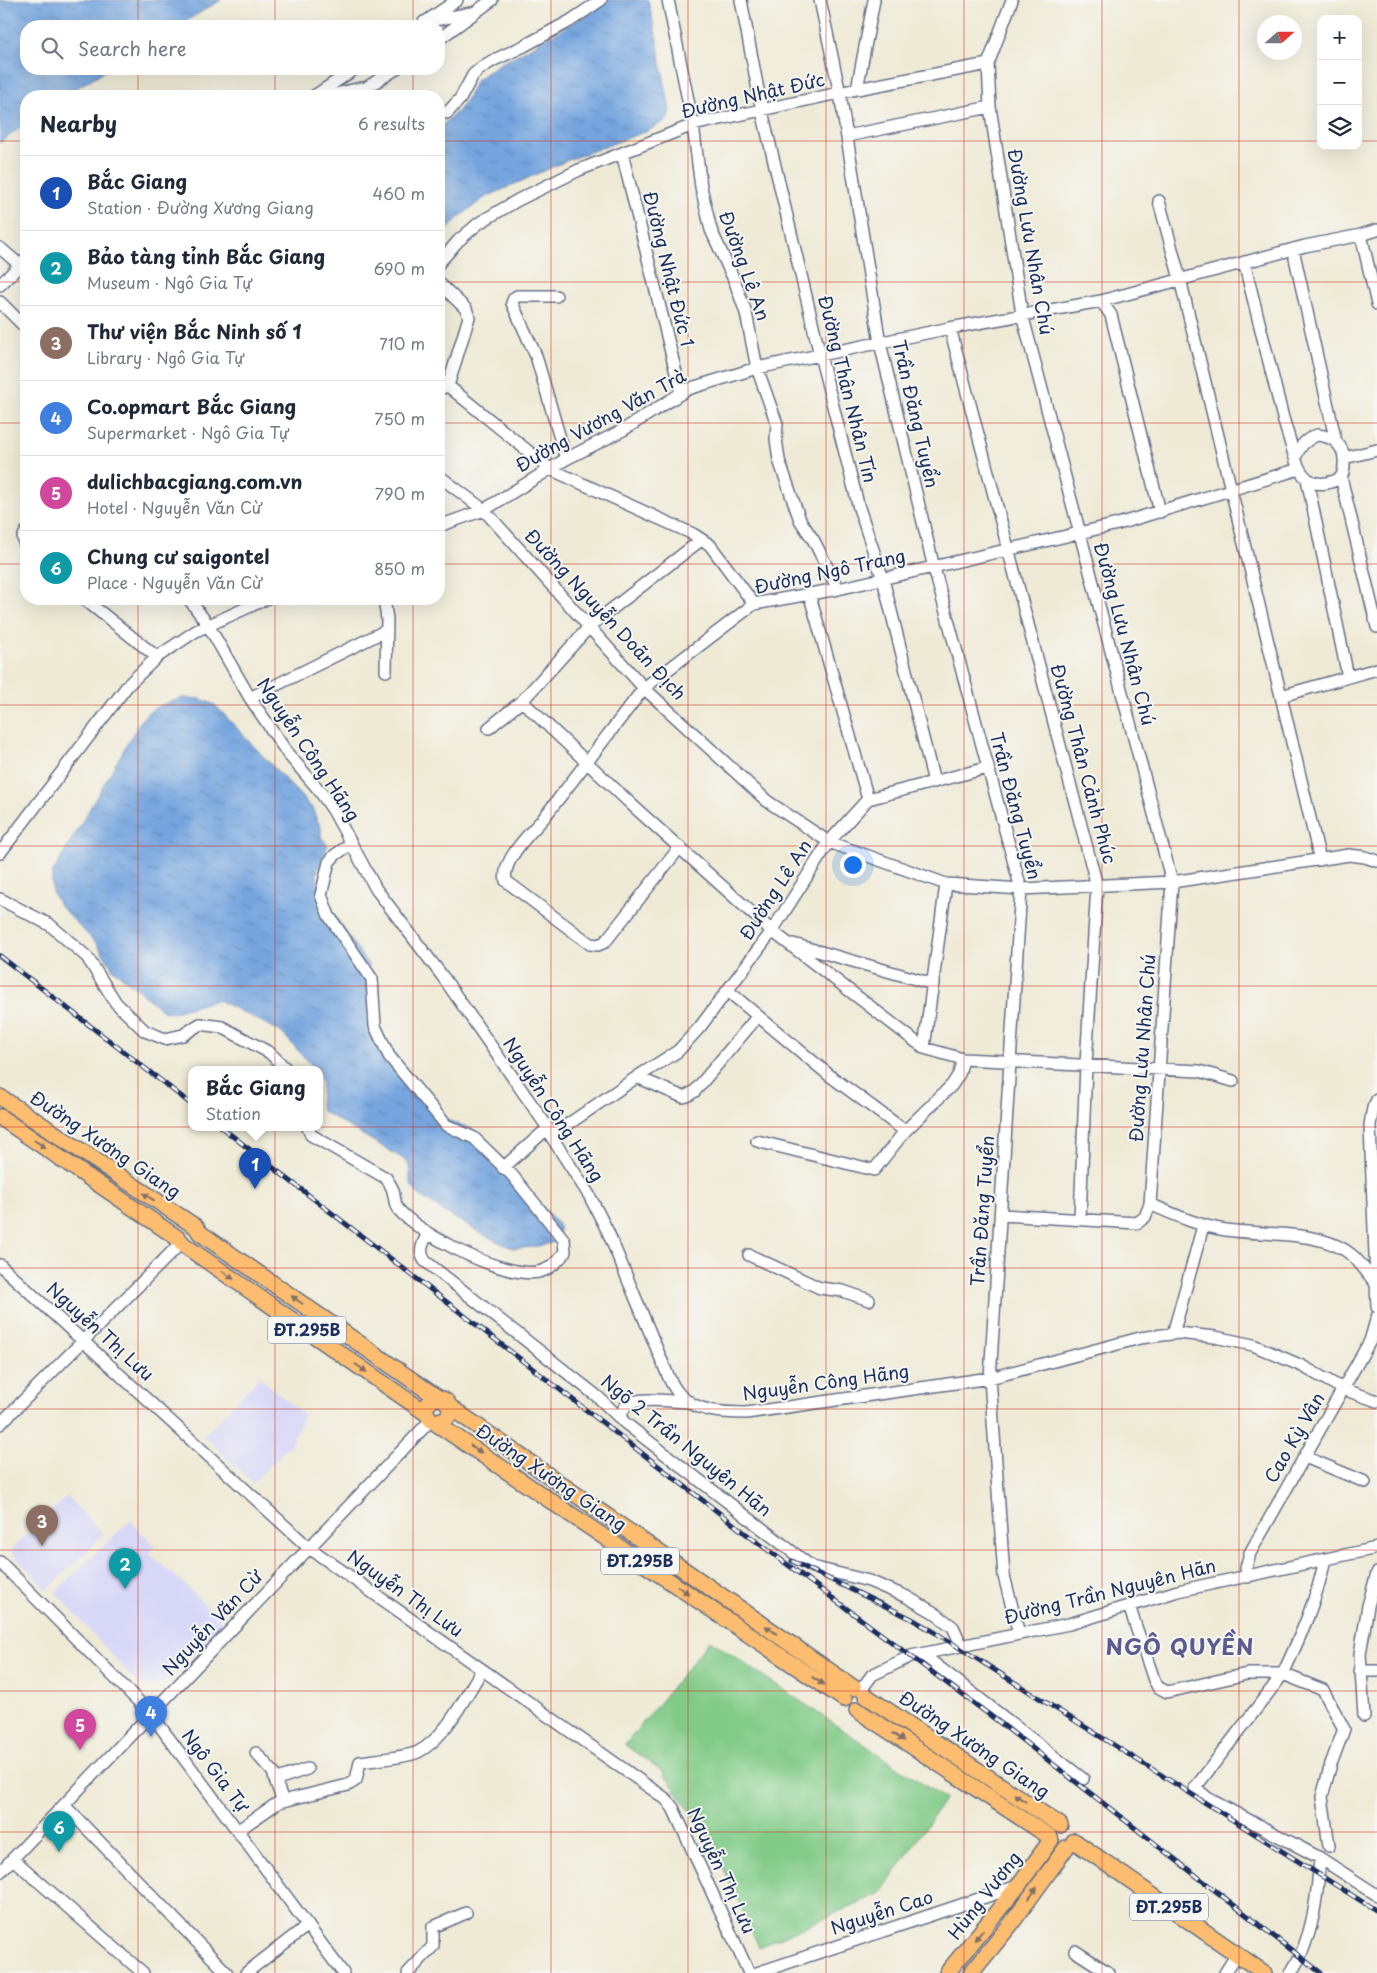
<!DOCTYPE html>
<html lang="en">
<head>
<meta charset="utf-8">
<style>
  :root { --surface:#fff; --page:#f6f6f7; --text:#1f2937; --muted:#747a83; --line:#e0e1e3; --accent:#ea580c }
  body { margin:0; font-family:"Playpen Sans",sans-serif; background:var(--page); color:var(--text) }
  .controls { position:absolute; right:15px; top:15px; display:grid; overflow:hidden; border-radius:10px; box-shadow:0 5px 20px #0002 }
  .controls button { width:45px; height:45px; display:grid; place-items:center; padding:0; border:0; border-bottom:1px solid var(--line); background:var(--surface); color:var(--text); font:25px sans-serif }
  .compass { position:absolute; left:1257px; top:15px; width:45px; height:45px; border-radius:50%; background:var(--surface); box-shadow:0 5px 20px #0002; rotate:69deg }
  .you { position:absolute; left:852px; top:864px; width:18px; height:18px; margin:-12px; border:4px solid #fff; border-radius:50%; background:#1a73e8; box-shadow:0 0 0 8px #1a73e833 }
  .badge { display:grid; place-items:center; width:32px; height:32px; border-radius:50%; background:var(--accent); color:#fff; font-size:16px; font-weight:700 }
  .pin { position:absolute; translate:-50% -41px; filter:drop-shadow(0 1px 2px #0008) }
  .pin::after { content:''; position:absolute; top:26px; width:18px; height:15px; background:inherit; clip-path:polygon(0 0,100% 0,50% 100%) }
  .popup { position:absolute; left:188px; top:1066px; width:135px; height:65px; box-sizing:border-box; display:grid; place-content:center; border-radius:10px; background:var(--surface); filter:drop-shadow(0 1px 4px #0005); font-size:16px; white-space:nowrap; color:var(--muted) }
  .popup b { font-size:19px; color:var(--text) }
  .popup::after { content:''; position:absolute; left:50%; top:100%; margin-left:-10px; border:10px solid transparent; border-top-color:var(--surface) }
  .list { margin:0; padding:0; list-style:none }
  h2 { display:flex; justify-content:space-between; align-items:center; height:65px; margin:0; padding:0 20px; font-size:21px }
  h2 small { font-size:16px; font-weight:400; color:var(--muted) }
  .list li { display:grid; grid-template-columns:32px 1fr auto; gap:15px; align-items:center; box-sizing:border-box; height:75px; padding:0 20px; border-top:1px solid var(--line) }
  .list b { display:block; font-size:19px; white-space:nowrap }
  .list p { margin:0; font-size:16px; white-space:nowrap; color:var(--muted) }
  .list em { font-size:16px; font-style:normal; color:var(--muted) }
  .icon { flex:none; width:28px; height:28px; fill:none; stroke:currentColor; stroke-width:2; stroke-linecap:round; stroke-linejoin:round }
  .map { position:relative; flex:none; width:1377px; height:1973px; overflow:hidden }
  .search { position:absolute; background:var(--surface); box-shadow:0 5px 20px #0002; left:20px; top:20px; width:425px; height:55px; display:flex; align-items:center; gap:12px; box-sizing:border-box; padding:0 18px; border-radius:20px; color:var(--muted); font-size:19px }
  .panel { position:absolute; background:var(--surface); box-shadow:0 5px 20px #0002; left:20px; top:90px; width:425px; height:515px; border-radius:20px }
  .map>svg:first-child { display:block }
  .built { fill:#d7d7f8 }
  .pitch { fill:#81cb87; stroke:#4e7d72 }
  .water { fill:url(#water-ripples); stroke:#486a9e }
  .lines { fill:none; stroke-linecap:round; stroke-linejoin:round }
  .minor-casing { stroke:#657088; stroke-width:14 }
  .major-casing { stroke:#657088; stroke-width:18 }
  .minor { stroke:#fff; stroke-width:11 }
  .major { stroke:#fcbd6f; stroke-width:15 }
  .rail-casing { stroke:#1b2f5e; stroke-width:5 }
  .rail { stroke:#f6f6f2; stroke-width:3; stroke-dasharray:9; stroke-linecap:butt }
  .oneway { fill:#806f66 }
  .grid { fill:none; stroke:#c8321e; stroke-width:1; stroke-opacity:0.55 }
  .labels { text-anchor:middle; stroke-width:4; stroke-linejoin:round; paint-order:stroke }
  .shield { fill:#f6f6f2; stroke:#5d6b8a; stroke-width:1 }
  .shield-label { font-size:16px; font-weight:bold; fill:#1b2f5e }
  .street-label { font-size:18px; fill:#1b2f5e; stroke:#f6f6f2 }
  .district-label { font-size:22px; font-weight:bold; letter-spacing:1px; fill:#5c5b90; stroke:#f6f6f2 }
</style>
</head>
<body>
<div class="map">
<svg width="1377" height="1973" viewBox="0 0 1377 1973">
  <defs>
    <pattern id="water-ripples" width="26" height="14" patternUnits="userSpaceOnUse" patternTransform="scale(1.25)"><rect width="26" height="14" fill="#74a4de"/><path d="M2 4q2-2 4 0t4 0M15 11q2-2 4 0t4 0" fill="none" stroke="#5e86b7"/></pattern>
  </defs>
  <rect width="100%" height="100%" fill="#f6f6f2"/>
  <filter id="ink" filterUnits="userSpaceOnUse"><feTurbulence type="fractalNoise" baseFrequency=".02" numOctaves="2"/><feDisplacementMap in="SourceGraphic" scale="10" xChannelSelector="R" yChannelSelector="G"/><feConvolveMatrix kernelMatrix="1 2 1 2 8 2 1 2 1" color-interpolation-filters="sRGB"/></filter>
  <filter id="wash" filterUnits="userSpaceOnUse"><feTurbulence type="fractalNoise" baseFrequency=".0096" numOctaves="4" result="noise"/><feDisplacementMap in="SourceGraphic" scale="20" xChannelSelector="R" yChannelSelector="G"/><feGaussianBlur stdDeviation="1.12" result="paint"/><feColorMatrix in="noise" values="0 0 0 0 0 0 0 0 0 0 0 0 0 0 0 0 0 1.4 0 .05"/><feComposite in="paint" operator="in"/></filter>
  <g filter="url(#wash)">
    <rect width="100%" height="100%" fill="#efead6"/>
    <!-- built -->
    <path class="built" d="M 259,1377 L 304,1415 L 291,1444 L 253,1483 L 204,1436 Z
      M 67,1496 L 104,1535 L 47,1590 L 10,1551 Z
      M 130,1520 L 155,1546 L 148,1553 L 182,1582 L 224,1623 L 160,1685 L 138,1684 L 55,1592 Z"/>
    <!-- pitch -->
    <path class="pitch" d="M 710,1640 L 945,1799 L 881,1893 L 759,1947 L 710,1839 L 662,1771 L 625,1745 Z"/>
    <!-- water -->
    <path class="water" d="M 0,0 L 221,0 L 178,26 L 26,26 L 26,69 L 108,69 L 63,96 L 26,96 L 26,123 L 0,143 Z
      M 609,0 L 648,0 L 657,40 L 670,111 L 667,120 L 647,131 L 568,160 L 484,198 L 458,218 L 439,240 L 439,128 L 458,111 L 468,97 L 476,80 L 496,66 L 515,56 L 596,10 Z
      M 183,698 L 201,699 L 215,705 L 312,808 L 321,828 L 321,837 L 328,845 L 317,871 L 317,881 L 328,906 L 368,965 L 375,1028 L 433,1105 L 449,1121 L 472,1129 L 483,1137 L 559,1226 L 559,1238 L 556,1241 C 549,1245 522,1249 514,1248 C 500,1246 423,1201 414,1190 C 407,1182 412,1170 407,1161 L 322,1111 L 320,1104 L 322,1085 L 319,1070 L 316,1070 L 284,1035 L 278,1030 L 222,1002 L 216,1000 L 171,1013 L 163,1011 L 113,969 L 97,944 L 59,905 L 52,892 L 52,874 L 141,720 C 153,706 166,703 183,698 Z"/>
  </g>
  <g filter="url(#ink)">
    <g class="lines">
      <!-- minor casing -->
      <g class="minor-casing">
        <path id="minor" d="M 668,0 L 693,125 L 701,187 L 711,230 L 735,282 L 746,313 L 757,368 L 777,424 L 776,439 L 779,460 L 795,506 L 800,520 L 814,541 L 838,589
          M 741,0 L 762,111 L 820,355 L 859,508 L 883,579 L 934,782
          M 820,0 L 840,94 L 880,343 L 934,568 L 1021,889 L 990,1378 L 1004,1576 L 1019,1634
          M 428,20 L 457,0
          M 424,22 L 472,13
          M 439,39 L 492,0
          M 857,89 L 874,0
          M 314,96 L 355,69
          M 327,96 L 361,88
          M 353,96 L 396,69
          M 447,113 L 460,99 L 473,75 L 481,68 L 492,61 L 524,46 L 570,21 L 601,0
          M 847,136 L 990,107
          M 622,153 L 681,393
          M 1159,201 L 1180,279 L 1281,696 L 1320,860
          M 1361,235 L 1377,304
          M 0,248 L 20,265
          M 1293,249 L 1336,442
          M 1244,262 L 1283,418 L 1295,458
          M 439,263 L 458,241 L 479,223 L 518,200 L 579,170 L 693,125 L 857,89 L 988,64
          M 439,283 L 466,309 L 469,317 L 448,386
          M 0,285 L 26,259
          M 556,296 L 517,296 L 514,298 L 512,303 L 536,356 L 566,459
          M 1101,301 L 1111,315 L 1160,512
          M 0,302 L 26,328
          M 950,328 L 1097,886 L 1086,1064 L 1080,1219
          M 439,389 L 448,386 L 550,469 L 693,534 L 710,545 L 754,604
          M 1317,435 C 1334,436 1346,447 1344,465 C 1344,468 1343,474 1341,477 C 1339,480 1331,482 1327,483 C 1309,486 1300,474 1295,458 C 1299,447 1306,439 1317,435 Z
          M 1344,458 L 1377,450
          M 439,476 L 484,510 L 644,688 L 767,801 L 829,842 L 946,884 L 1021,889 L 1172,882 L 1349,855 L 1365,857 L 1377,861
          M 1341,477 L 1377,627
          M 1307,479 L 1348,677
          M 439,526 L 484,510 L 566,459 L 623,430 L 688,389 L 757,368 L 950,328 L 1101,301 L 1305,246 L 1361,235 L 1377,230
          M 26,532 L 23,538 L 26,549
          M 84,599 L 157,657
          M 189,599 L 208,625 L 250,698 L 288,754 L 319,790 L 333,810 L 376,889 L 443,977 L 548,1128 L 551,1136 L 589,1195 L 608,1232 L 669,1378 C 672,1384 675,1390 680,1395 C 696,1412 724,1413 746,1413 L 990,1378 L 1140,1338 L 1178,1333 L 1215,1337 L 1253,1345 L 1302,1366 L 1343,1389 L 1377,1401
          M 384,599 L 387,619 L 386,671
          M 1281,696 L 1377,669
          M 250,698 L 387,630
          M 522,701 L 632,805 L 772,931 L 924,1048 L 963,1059 L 1199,1071 L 1233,1081
          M 489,728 L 522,701 L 590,626 L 701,540
          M 868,799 L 987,768
          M 680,847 L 605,942 L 598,945 L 590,944 L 506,881 C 501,861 530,833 543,819 L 644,688 L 754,604 L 838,589 L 1118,524 L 1299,469
          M 0,853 L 128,685 L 157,657 L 196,631 L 266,599
          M 0,899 L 50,925 L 87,957 L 116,1003 L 145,1031 L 165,1039 L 183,1035 L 200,1024 L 222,1027 L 270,1053 L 287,1070
          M 793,944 L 933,984
          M 728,991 L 829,1075 L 905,1131
          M 924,1048 L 946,884
          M 637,1077 L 683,1097 L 687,1096 L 695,1091 L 758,1016
          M 1377,1100 L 1373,1108 L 1370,1125 L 1377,1307
          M 308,1128 L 311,1135 L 386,1178 C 388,1182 392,1186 393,1191 C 395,1197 394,1204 398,1209 C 420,1235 503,1278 538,1272 C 550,1270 558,1261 565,1252 L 564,1240 L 512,1175 L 474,1138 L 446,1125 L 389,1056 L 375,1026 L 372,979 L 329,916 L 321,895 L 329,862 L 335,855 L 351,844
          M 551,1136 L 637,1077 L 678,1051 L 700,1027 L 772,931 L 829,842 L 868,799 L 809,593
          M 757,1141 L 874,1170 L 905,1131 L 952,1085 L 959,1074 L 963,1059
          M 503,1168 L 548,1128
          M 1150,1204 C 1175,1215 1199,1226 1226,1230 C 1265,1236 1324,1229 1354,1257 C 1362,1265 1369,1275 1376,1284
          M 1001,1215 L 1137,1223 L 1145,1217 L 1150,1204 L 1172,882 L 1022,314 L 990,107 L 988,64 L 1012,0
          M 428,1233 C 423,1243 418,1251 425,1261 L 598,1397 L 625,1423 L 812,1567 L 869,1581 L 907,1597 L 933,1612 L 953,1627 L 962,1646
          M 749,1255 L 820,1288 L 843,1291 L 869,1300
          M 0,1265 L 308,1547 L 666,1799 L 673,1808 L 749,1973
          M 1173,1334 L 1203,1226
          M 620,1419 C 622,1414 622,1409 627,1405 C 637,1396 676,1402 690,1402
          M 0,1424 L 181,1243
          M 1305,1457 L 1365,1482
          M 1325,1559 C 1317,1599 1300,1637 1283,1674 L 1323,1690 L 1344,1729 L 1331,1764 L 1322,1797 L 1329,1846
          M 0,1562 L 151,1714 L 343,1973
          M 1248,1577 L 1246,1568 L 1250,1553 L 1370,1341 L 1377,1317
          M 1129,1606 L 1154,1680 L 1158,1687 L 1167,1692 L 1247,1674 L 1283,1674 L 1195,1788 L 1209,1799 L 1320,1858 L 1377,1895
          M 922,1654 L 1083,1779
          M 1360,1671 L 1377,1671
          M 861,1690 L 872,1675 L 911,1656 L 1069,1624 L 1178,1591 L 1377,1548
          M 1364,1716 L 1360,1654 L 1368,1606 L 1377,1573
          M 256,1753 L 273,1772 L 275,1780
          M 283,1801 L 275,1780 L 307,1769
          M 64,1805 L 227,1973
          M 237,1831 L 279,1802 L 348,1785 L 356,1780 L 360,1762 C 374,1760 408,1757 418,1752 C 446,1738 466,1695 482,1670
          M 13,1859 L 143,1973
          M 0,1872 L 431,1420
          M 1075,1951 L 1109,1973
          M 246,1973 L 308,1925
          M 408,1973 L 433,1946 L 433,1927 L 466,1913
          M 757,1973 L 1018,1886
          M 1225,1973 L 1237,1954
          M 1291,1973 C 1313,1938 1317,1899 1320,1858"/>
      </g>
      <!-- major casing -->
      <g class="major-casing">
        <path id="major" d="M 0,1097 L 196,1227 L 200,1233 L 438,1398
          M 0,1117 L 179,1239 L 184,1245 L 426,1413
          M 450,1407 L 854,1688
          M 436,1422 L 447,1418 C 454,1407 447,1397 434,1398 L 426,1406 L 426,1413 L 431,1420 L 844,1699
          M 866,1696 L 1060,1825
          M 857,1710 L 1050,1837
          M 1074,1841 L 1264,1973
          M 947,1973 L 1018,1886 L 1051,1840
          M 971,1973 L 1011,1924 L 1066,1848"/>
      </g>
      <!-- minor -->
      <use href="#minor" class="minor"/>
      <!-- major -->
      <use href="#major" class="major"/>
      <!-- rail casing -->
      <g class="rail-casing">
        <path id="rail" d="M 0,956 L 191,1104
          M 222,1128 L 745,1533 L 999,1722 L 1321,1973
          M 792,1561 L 910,1618 L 936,1633 L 1377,1911"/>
      </g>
      <!-- rail -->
      <use href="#rail" class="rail"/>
    </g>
    <!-- one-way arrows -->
    <defs><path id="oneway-solid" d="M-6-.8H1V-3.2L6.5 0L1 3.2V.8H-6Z" transform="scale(1.25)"/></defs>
    <g class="oneway">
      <use href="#oneway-solid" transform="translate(40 1144) rotate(34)"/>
      <use href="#oneway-solid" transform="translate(149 1197) rotate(-146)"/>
      <use href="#oneway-solid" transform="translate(228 1275) rotate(35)"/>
      <use href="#oneway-solid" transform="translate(297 1300) rotate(-145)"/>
      <use href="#oneway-solid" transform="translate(361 1368) rotate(35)"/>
      <use href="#oneway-solid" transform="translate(476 1449) rotate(34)"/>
      <use href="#oneway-solid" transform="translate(683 1590) rotate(34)"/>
      <use href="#oneway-solid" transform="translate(771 1630) rotate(-145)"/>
      <use href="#oneway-solid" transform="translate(818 1681) rotate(34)"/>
      <use href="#oneway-solid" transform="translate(898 1737) rotate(33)"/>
      <use href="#oneway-solid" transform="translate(1020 1798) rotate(-146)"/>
      <use href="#oneway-solid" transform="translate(1033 1893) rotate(-54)"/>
      <use href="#oneway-solid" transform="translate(979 1935) rotate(130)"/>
    </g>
  </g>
  <!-- grid -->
  <path class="grid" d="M 138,0 L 138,26M 275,0 L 275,26M 413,0 L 413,26M 551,0 L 551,1973M 688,0 L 688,1973M 826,0 L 826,1973M 964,0 L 964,1973M 1102,0 L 1102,1973M 1239,0 L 1239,1973M 138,69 L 138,96M 275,69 L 275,96M 413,69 L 413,96M 0,141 L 26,141M 439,141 L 1321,141M 1358,141 L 1377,141M 0,282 L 26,282M 439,282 L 1377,282M 0,423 L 26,423M 439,423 L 1377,423M 0,564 L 26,564M 439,564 L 1377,564M 138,599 L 138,1973M 275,599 L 275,1973M 413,599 L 413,1973M 0,705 L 1377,705M 0,846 L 1377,846M 0,986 L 1377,986M 0,1127 L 1377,1127M 0,1268 L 1377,1268M 0,1409 L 1377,1409M 0,1550 L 1377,1550M 0,1691 L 1377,1691M 0,1832 L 1377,1832"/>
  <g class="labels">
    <!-- shield labels -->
    <g class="shield">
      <rect x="268" y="1316.5" width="78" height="27" rx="4"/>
      <rect x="601" y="1547.5" width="78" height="27" rx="4"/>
      <rect x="1130" y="1893.5" width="78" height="27" rx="4"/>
    </g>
    <g class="shield-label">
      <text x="307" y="1336">ĐT.295B</text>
      <text x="640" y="1567">ĐT.295B</text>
      <text x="1169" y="1913">ĐT.295B</text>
    </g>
    <!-- street labels -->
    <g class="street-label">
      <text transform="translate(753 96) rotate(-13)" y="6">Đường Nhật Đức</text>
      <text transform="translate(1030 242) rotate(80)" y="6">Đường Lưu Nhân Chú</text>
      <text transform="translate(744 266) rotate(70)" y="6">Đường Lê An</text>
      <text transform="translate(668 269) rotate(76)" y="6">Đường Nhật Đức 1</text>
      <text transform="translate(847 389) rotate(76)" y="6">Đường Thân Nhân Tín</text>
      <text transform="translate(915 414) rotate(77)" y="6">Trần Đăng Tuyển</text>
      <text transform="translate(601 421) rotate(-29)" y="6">Đường Vương Văn Trà</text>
      <text transform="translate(830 572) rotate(-12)" y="6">Đường Ngô Trang</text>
      <text transform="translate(605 615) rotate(47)" y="6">Đường Nguyễn Doãn Địch</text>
      <text transform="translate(1124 634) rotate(75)" y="6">Đường Lưu Nhân Chú</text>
      <text transform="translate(308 750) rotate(56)" y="6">Nguyễn Công Hãng</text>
      <text transform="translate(1083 764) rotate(75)" y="6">Đường Thân Cảnh Phúc</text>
      <text transform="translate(1015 806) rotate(75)" y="6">Trần Đăng Tuyển</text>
      <text transform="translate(776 890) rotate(-57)" y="6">Đường Lê An</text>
      <text transform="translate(1143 1048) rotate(-86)" y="6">Đường Lưu Nhân Chú</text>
      <text transform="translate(553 1110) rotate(57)" y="6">Nguyễn Công Hãng</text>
      <text transform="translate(105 1145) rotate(34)" y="6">Đường Xương Giang</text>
      <text transform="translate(983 1211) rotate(-86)" y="6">Trần Đăng Tuyển</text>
      <text transform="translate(100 1332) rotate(42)" y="6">Nguyễn Thị Lưu</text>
      <text transform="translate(826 1383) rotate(-8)" y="6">Nguyễn Công Hãng</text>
      <text transform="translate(1295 1438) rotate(-60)" y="6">Cao Kỳ Vân</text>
      <text transform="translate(686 1446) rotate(39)" y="6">Ngõ 2 Trần Nguyên Hãn</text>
      <text transform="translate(551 1478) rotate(34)" y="6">Đường Xương Giang</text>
      <text transform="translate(1110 1592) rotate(-14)" y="6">Đường Trần Nguyên Hãn</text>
      <text transform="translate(405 1594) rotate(35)" y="6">Nguyễn Thị Lưu</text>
      <text transform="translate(213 1623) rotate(-47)" y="6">Nguyễn Văn Cừ</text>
      <text transform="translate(974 1745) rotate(34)" y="6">Đường Xương Giang</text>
      <text transform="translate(215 1771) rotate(53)" y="6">Ngô Gia Tự</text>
      <text transform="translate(721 1871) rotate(65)" y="6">Nguyễn Thị Lưu</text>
      <text transform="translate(985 1896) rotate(-52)" y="6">Hùng Vương</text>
      <text transform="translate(882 1913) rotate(-18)" y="6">Nguyễn Cao</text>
    </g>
    <!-- district labels -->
    <g class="district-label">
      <text x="1180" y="1655">NGÔ QUYỀN</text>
    </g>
  </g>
</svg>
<div class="controls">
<button>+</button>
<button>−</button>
<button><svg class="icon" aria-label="layers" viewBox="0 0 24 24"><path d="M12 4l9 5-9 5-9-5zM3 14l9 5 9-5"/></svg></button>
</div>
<svg class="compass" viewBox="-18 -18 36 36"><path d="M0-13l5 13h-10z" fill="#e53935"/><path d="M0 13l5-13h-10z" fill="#747a83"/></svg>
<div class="you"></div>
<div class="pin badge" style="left:255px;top:1189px;background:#1a4fb4">1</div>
<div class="popup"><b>Bắc Giang</b>Station</div>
<div class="pin badge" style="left:125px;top:1589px;background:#0f9aa8">2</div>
<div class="pin badge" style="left:42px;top:1546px;background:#8d6e63">3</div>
<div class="pin badge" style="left:151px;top:1737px;background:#3f7fe0">4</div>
<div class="pin badge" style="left:80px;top:1750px;background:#d1479c">5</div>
<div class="pin badge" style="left:59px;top:1852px;background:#0f9aa8">6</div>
<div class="search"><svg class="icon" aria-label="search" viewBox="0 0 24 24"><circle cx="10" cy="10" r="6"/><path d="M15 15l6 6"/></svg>Search here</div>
<section class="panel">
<h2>Nearby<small>6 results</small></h2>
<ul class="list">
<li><span class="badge" style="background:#1a4fb4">1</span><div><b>Bắc Giang</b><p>Station · Đường Xương Giang</p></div><em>460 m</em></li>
<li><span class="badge" style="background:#0f9aa8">2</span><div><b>Bảo tàng tỉnh Bắc Giang</b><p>Museum · Ngô Gia Tự</p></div><em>690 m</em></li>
<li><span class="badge" style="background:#8d6e63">3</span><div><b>Thư viện Bắc Ninh số 1</b><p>Library · Ngô Gia Tự</p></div><em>710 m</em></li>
<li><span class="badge" style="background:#3f7fe0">4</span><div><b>Co.opmart Bắc Giang</b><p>Supermarket · Ngô Gia Tự</p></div><em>750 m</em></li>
<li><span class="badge" style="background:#d1479c">5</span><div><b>dulichbacgiang.com.vn</b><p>Hotel · Nguyễn Văn Cừ</p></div><em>790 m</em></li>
<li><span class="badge" style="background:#0f9aa8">6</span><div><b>Chung cư saigontel</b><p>Place · Nguyễn Văn Cừ</p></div><em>850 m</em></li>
</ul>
</section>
</div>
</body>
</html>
